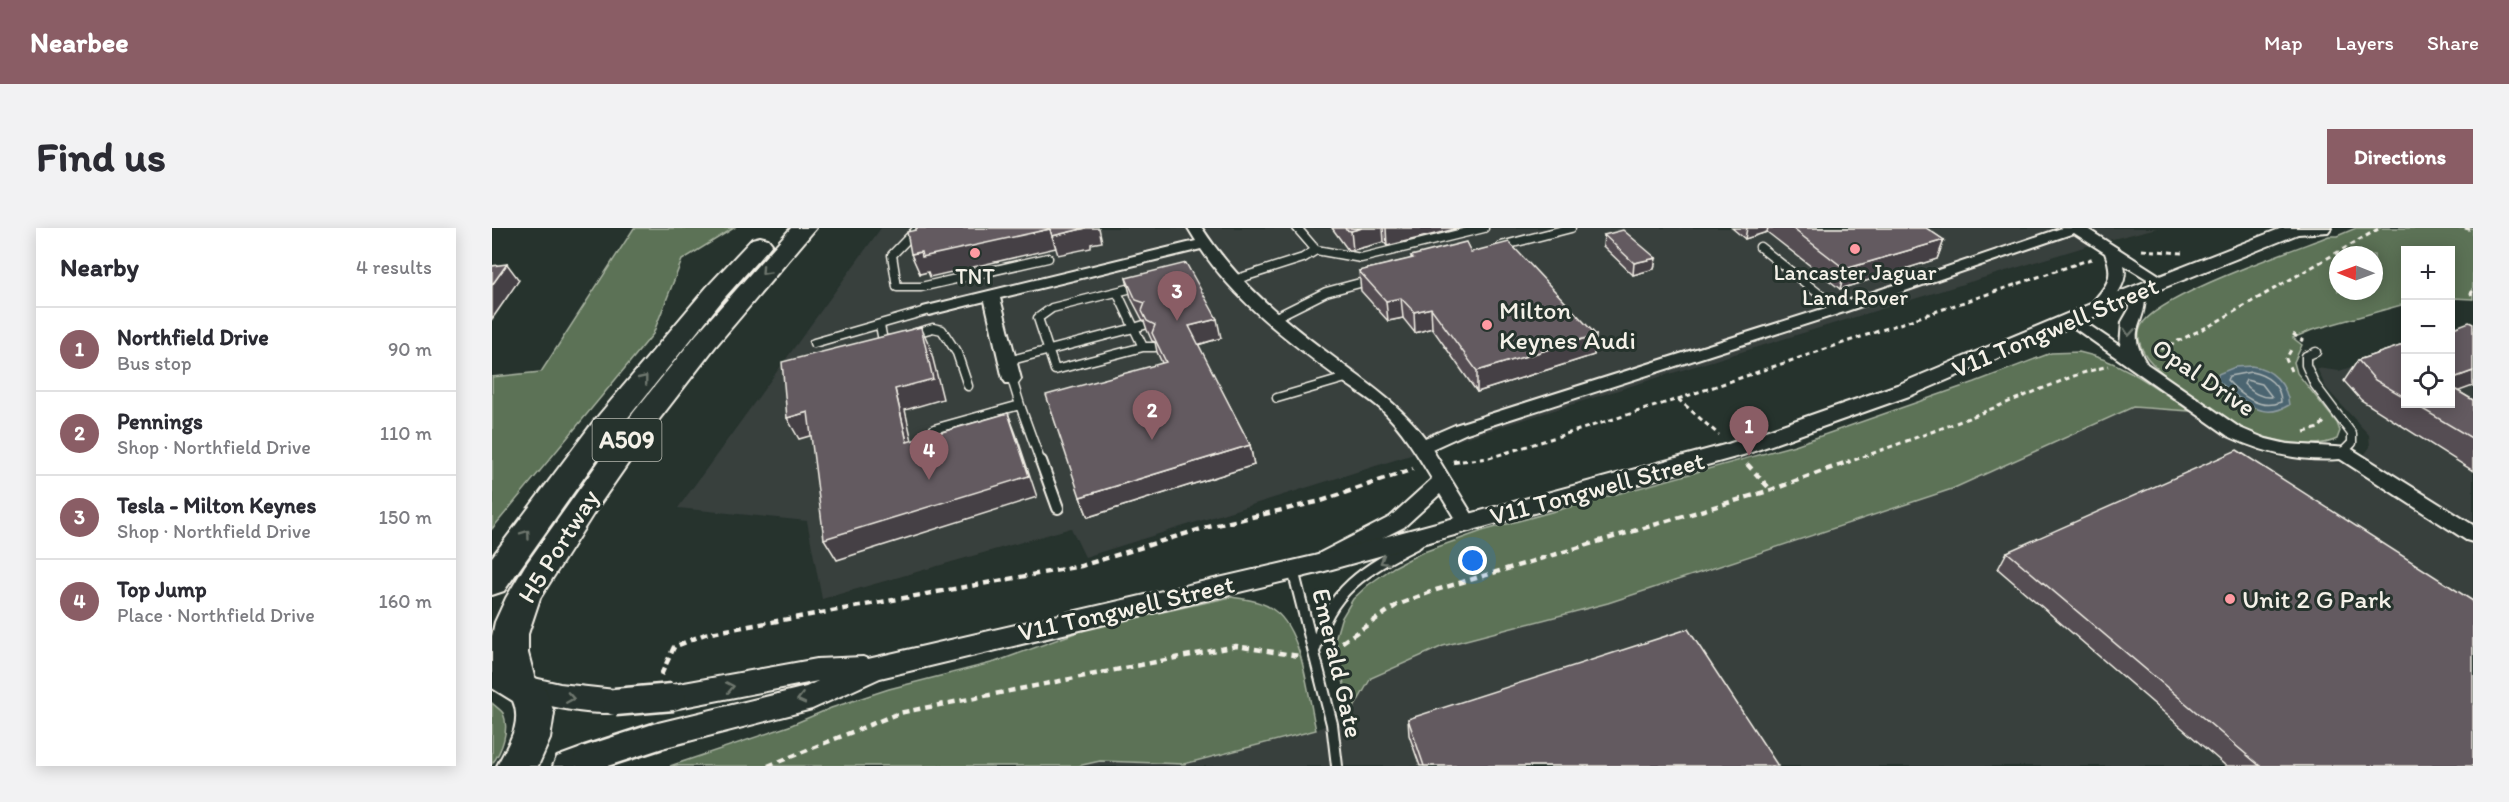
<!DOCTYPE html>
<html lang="en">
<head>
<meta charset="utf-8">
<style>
  :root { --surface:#fff; --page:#f2f2f3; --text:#2b2b33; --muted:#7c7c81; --line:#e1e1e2; --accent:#8a5d65 }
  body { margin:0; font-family:Itim,sans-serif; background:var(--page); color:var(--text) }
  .controls { position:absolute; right:18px; top:18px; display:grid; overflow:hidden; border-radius:0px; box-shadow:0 3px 15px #0003 }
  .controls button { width:54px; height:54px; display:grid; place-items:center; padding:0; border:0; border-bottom:2px solid var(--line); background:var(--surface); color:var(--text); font:30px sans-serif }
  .compass { position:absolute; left:1837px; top:18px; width:54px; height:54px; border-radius:50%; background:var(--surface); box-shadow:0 3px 15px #0003; rotate:271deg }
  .you { position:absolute; left:981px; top:333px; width:21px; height:21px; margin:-15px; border:4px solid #fff; border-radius:50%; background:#1a73e8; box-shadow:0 0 0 9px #1a73e833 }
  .badge { display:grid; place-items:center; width:39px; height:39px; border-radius:50%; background:var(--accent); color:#fff; font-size:20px; font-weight:700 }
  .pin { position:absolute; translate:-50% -50px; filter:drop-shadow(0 2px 3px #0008) }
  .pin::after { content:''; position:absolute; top:32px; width:21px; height:18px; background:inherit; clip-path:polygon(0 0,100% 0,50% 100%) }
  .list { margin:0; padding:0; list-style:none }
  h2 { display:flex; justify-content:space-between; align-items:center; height:78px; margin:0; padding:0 24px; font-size:26px }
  h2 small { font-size:20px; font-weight:400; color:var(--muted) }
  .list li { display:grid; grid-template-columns:39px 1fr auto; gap:18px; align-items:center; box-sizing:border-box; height:84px; padding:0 24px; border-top:2px solid var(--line) }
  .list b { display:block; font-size:22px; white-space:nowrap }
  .list p { margin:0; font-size:20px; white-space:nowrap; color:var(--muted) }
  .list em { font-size:20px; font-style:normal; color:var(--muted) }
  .icon { flex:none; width:33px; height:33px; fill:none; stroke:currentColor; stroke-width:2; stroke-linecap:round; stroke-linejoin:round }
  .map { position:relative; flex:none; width:1981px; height:538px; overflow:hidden; border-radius:0px }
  header { display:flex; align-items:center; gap:36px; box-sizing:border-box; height:84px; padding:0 30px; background:var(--accent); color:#fff }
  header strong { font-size:28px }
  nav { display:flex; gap:33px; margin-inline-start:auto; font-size:21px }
  .intro { display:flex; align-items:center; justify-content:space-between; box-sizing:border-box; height:144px; padding:0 36px }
  h1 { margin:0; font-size:42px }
  .button { padding:15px 27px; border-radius:0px; background:var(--accent); color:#fff; font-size:21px; font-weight:700 }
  main { display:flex; gap:36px; padding:0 36px }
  aside { flex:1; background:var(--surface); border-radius:0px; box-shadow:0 3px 15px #0003 }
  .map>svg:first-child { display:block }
  .built { fill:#383f3d }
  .green { fill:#5b7257; stroke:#a8b2a0; stroke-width:1.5; fill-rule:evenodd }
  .water { fill:#4c6571; stroke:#8f9da1; stroke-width:1.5 }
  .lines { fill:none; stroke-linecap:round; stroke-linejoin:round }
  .shore { stroke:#b1b9b8; stroke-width:1.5 }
  .service-far1-casing { stroke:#f4f1e8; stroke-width:11 }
  .service-casing { stroke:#f4f1e8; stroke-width:14 }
  .minor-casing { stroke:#f4f1e8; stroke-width:4 }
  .tertiary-casing { stroke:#f4f1e8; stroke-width:4 }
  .primary-casing { stroke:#f4f1e8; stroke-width:4 }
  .path-far1 { stroke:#f4f1e8; stroke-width:3; stroke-dasharray:5 4; stroke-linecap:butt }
  .path { stroke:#f4f1e8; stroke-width:4.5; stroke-dasharray:7 5; stroke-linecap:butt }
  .service-far1 { stroke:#26332d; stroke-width:8 }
  .service { stroke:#26332d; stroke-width:10 }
  .minor { fill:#26332d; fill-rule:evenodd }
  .tertiary { fill:#26332d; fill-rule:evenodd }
  .primary { fill:#26332d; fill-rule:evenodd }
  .tertiary-bridge-casing { stroke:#f4f1e8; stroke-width:31; stroke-linecap:butt }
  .tertiary-bridge { stroke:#26332d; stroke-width:26 }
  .wall { fill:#554d53; stroke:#f4f1e8; stroke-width:1.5 }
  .shaded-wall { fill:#453f44; stroke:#f4f1e8; stroke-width:1.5 }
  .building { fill:#635a61; stroke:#f4f1e8; stroke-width:1.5 }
  .oneway { stroke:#6e766e }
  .poi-dot { fill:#ff9aa2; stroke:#26332d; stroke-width:2 }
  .labels { text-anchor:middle; stroke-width:6; stroke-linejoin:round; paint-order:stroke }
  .far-poi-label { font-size:22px; fill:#f4f1e8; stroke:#26332d }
  .shield { fill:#26332d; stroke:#b6b8b0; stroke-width:1.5 }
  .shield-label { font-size:24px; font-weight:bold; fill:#f4f1e8 }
  .poi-label { font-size:26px; fill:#f4f1e8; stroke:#26332d; text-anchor:start }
  .street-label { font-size:26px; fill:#f4f1e8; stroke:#26332d }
</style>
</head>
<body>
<header>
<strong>Nearbee</strong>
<nav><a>Map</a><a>Layers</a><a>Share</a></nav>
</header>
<div class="intro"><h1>Find us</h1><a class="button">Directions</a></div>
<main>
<aside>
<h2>Nearby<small>4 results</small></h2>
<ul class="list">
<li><span class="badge">1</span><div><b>Northfield Drive</b><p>Bus stop</p></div><em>90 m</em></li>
<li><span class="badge">2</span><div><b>Pennings</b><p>Shop · Northfield Drive</p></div><em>110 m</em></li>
<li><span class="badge">3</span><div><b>Tesla - Milton Keynes</b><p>Shop · Northfield Drive</p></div><em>150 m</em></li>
<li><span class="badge">4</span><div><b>Top Jump</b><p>Place · Northfield Drive</p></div><em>160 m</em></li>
</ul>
</aside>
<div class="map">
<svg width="1981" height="538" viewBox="0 0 1981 538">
  <rect width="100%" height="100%" fill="#26332d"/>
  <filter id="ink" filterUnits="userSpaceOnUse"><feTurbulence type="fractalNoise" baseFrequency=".0167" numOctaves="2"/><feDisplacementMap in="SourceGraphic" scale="12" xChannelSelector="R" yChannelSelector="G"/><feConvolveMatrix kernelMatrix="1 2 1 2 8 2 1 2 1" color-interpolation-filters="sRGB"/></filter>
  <g filter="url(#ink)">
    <!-- built -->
    <path class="built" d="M 389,0 L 1665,0 L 1605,15 L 1174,147 L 593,329 L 579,300 L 330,371 L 315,293 L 186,280 Z
      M 1981,101 L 1981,538 L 586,538 L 608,533 L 692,536 L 824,502 L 859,485 L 879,450 L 951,418 L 1116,375 L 1460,261 L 1641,179 L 1698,183 L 1749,217 L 1787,230 L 1852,235 L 1864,233 L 1870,230 L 1878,219 L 1877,207 L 1834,160 L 1825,140 L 1847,143 L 1913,121 L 1914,176 L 1958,176 Z"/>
    <!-- green -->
    <path class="green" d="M 142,0 L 242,0 L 190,32 L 161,106 L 0,301 L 0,149 L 49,144 Z
      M 1864,0 L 1981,0 L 1981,71 L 1959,70 L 1958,22 L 1914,22 L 1913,76 L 1820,102 L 1801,110 L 1810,117 L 1802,134 L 1805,145 L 1845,195 L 1848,203 L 1845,211 C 1823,222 1783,213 1760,205 C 1738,197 1667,147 1654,128 C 1648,119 1644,108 1649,98 C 1664,68 1801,22 1837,8 L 1845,8 ZM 1846,27 L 1882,27 L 1882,63 L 1846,63 Z
      M 1587,124 C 1632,134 1661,158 1698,183 L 1641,179 L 1460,261 L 1116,375 L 951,418 L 879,450 L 859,485 L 842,415 L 849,391 L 861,371 L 876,357 L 902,339 L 929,325 L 990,303 L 1303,217 L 1483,154 L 1559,125 Z
      M 739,369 C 754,371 771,373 783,383 C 811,404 816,468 824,502 L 692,536 L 608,533 L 586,538 L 178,538 L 297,498 L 339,480 L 397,461 L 503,434 L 597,400 Z
      M 0,475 C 3,478 9,482 11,485 C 18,501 10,523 0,536 Z"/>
    <!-- water -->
    <path class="water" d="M 1759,138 C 1780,140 1795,156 1797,177 C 1768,195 1747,170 1725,152 L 1726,146 L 1743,139 Z"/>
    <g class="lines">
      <!-- shore -->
      <path class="shore" d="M 1759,144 C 1775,147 1789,157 1789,174 C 1768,183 1749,167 1735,152 L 1737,148 Z
        M 1754,152 L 1770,156 L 1780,169 C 1768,170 1760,164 1752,156 Z"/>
      <!-- service-far1 casing -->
      <g class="service-far1-casing">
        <path id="service-far1" d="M 426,0 L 400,27 L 405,59 L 429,59 L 556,30
          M 805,0 L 824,22 L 869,30 L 992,0
          M 1009,18 L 1079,0
          M 1268,19 L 1346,81
          M 742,52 L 811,30 L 824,22
          M 648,58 L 560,80 L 546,90 L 563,142 L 651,119 L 642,100 L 652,97
          M 780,91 L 834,64 L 879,52
          M 388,97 L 391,113 L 398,112
          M 420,106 L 441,100 L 450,102 L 465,125 L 476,158
          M 322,115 L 437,82
          M 651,119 L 663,119
          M 1824,124 L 1814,128 L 1814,137 L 1823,157 L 1860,206 L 1860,215 L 1851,224
          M 516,133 L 642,100 L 625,64
          M 785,170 L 857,149
          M 528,177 L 549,235
          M 442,201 L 528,177 L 520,151"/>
      </g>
      <!-- service casing -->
      <g class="service-casing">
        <path id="service" d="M 549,233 L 566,280
          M 801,342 L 840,496 L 845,538
          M 823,421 C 836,363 875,340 925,315"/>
      </g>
      <!-- minor casing -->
      <g class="minor-casing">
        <path id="minor" d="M 696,0 L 710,0 C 745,54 792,93 844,131 C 876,156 908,176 933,210 L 963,197 L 1340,78 L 1570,0 L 1594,0 L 1678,54 L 1675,57 L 1665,57 L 1632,37 C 1637,57 1620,72 1608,86 L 1596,86 L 1594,83 C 1610,60 1625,55 1613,25 L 1582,5 L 1352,84 L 975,205 L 940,221 L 986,296 L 983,301 L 976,303 L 969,301 L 948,266 L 912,299 L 835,338 L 828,335 L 825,330 L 828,325 L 898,289 L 940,251 C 925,226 910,201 889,181 C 876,169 859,160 845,149 C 795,112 743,73 709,21 L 508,70 L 529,151 L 526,155 L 514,155 L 511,151 L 493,73 L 437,87 L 429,82 L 431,79 L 704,13 Z
          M 1645,59 L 1653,64 C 1655,98 1632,100 1655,136 L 1748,200 L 1774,211 L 1795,216 L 1858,220 L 1981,297 L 1981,314 L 1974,312 L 1848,231 C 1809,234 1771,225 1736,208 L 1571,92 L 1579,87 L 1585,89 L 1628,118 L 1630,94 L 1638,80 L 1637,64 Z"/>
      </g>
      <!-- tertiary casing -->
      <g class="tertiary-casing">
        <path id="tertiary" d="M 1790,0 L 1839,0 L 1836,4 L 1806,6 L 1641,72 L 1420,167 L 1251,227 L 822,346 L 388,450 L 320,481 L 166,521 L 156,517 L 151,508 L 156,499 L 166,495 L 314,459 L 326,453 L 181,481 L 171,477 L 167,469 L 171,461 L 181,457 L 325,431 L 371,429 L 376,431 L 822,328 L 1236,216 L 1405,157 L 1627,64 Z
          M 33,448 L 68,456 L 123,462 L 133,466 L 137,474 L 133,482 C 108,491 48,477 23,468 L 19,460 L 23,452 Z
          M 95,518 L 106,522 L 110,531 L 107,538 L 61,538 L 65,529 Z"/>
      </g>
      <!-- primary casing -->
      <g class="primary-casing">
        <path id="primary" d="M 299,0 L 324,0 L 223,119 L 162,198 L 105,280 L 48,370 L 36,406 L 36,425 L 42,448 L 54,462 L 62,485 L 58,511 L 46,538 L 5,538 C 15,518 31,496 21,473 L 0,460 L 0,408 L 3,394 L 14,370 L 33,338 L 142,184 L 204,107 Z
          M 268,9 L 276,11 L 280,16 L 276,21 L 233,69 L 122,207 L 12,363 L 0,367 L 0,329 L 102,193 L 215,59 L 260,11 Z"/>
      </g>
      <!-- path-far1 -->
      <path class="path-far1" d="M 1973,0 L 1981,2
        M 1650,22 L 1690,25
        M 1981,63 L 1979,65 L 1981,71
        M 1801,106 L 1811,113
        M 1661,125 L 1719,97 L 1888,0
        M 1799,143 L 1794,131 L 1800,120
        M 1186,171 L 1227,207
        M 1812,204 L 1827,200 L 1833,193
        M 961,234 L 997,230 L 1186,171 L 1602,30
        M 1354,235 L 1464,195 L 1587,146 L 1616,138"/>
      <!-- path -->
      <path class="path" d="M 961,234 L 967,233
        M 1255,236 L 1279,262
        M 840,421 L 905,377 L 944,362 L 1279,262 L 1358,233
        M 169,447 L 182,419 L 213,406 L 589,338 L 712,300 L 829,273 L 921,241
        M 276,538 L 407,485 L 744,418 L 807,428"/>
      <!-- service-far1 -->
      <use href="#service-far1" class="service-far1"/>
      <!-- service -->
      <use href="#service" class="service"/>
      <!-- minor -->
      <use href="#minor" class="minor"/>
      <!-- tertiary -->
      <use href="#tertiary" class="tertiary"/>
      <!-- primary -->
      <use href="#primary" class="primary"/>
      <!-- tertiary-bridge casing -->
      <g class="tertiary-bridge-casing">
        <path id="tertiary-bridge" d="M 123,474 L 181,469
          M 95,531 L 166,508"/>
      </g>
      <!-- tertiary-bridge -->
      <use href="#tertiary-bridge" class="tertiary-bridge"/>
    </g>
    <!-- wall -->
    <path class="wall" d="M 840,0 L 967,0 L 895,18 L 892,14 L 861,22 L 856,22 Z
      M 1240,0 L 1434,0 L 1452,12 L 1445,31 L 1348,61 L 1275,4 L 1253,11 Z
      M 1112,7 L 1164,30 L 1162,41 L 1141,47 L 1111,18 Z
      M 979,24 L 1104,107 L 1102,127 L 985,164 L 940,100 L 923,105 L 911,90 L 896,93 L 869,63 L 867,43 L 919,31 L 919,28 Z
      M 634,50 L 729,110 L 706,117 L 758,217 L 762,237 L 596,289 L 588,269 L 670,135 L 665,124 L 663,114 L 660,113 L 655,102 L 652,93 L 650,91 L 639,70 Z
      M 1914,116 L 1914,176 L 1959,176 L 1966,163 L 1981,172 L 1981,243 L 1869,172 L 1852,153 L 1866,132 Z
      M 1515,324 L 1981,538 L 1734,538 L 1506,341 Z
      M 916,491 L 1286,538 L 928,538 L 917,507 Z"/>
    <!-- shaded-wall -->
    <path class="shaded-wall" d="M 594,0 L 607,0 L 610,14 L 599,16 L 599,20 L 566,27 L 560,8 Z
      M 870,0 L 891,0 L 892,14 L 861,22 L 859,3 Z
      M 894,0 L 967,0 L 895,18 Z
      M 1255,0 L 1276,0 L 1275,4 L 1253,11 Z
      M 558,1 L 564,20 L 438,49 L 436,44 L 428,46 L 419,26 Z
      M 1452,12 L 1445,31 L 1348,61 L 1353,41 Z
      M 1164,30 L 1162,41 L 1141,47 L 1142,35 Z
      M 15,36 L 27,52 L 0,91 L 0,57 Z
      M 909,70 L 911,90 L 896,93 L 894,73 Z
      M 939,80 L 940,100 L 923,105 L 922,84 Z
      M 725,91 L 729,110 L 701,118 L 697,98 Z
      M 429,99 L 438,119 L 451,171 L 413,182 L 425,235 L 415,214 L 403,161 Z
      M 1104,107 L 1102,127 L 985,164 L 985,143 Z
      M 1981,143 L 1981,158 L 1959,166 L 1959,151 Z
      M 316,184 L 328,205 L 307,211 L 295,190 Z
      M 516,185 L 524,206 L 545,269 L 345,332 L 332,311 Z
      M 758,217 L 762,237 L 596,289 L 588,269 Z"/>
    <!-- building -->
    <path class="building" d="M 424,0 L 594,0 L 560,8 L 558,1 L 430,29 L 429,24 L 419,26 L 415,4 L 424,2 Z
      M 853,0 L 870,0 L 859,3 L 854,2 Z
      M 1300,0 L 1434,0 L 1452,12 L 1353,41 Z
      M 1131,2 L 1164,30 L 1142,35 L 1112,7 Z
      M 974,14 L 979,24 L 1017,14 L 1104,107 L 985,143 L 939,80 L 922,84 L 909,70 L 894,73 L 867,43 L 921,30 L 919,28 Z
      M 694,35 L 725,91 L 697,98 L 758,217 L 588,269 L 554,167 L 674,134 L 660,105 L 663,97 L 655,93 L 650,83 L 653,75 L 644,72 L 634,50 Z
      M 15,36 L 0,57 L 0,38 Z
      M 1977,94 L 1981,96 L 1981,143 L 1959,151 L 1959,101 Z
      M 429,99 L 441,151 L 403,161 L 415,214 L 516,185 L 537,248 L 332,311 L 316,184 L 295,190 L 290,134 Z
      M 1914,116 L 1914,170 L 1883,152 L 1866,132 Z
      M 1959,159 L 1981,172 L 1981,211 L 1922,176 L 1959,176 Z
      M 1745,222 L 1981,373 L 1981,538 L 1768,538 L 1515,324 Z
      M 1196,401 L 1286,538 L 932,538 L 916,491 Z"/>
    <!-- one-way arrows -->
    <defs><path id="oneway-chevron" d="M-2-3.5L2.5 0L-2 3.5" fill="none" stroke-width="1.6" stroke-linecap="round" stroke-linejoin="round" transform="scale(1.5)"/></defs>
    <g class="oneway">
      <use href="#oneway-chevron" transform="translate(273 43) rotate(133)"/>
      <use href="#oneway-chevron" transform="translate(1637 104) rotate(94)"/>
      <use href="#oneway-chevron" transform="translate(152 151) rotate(-51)"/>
      <use href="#oneway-chevron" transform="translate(34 306) rotate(-54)"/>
      <use href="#oneway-chevron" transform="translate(892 333) rotate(149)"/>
      <use href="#oneway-chevron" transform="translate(238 459) rotate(-11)"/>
      <use href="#oneway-chevron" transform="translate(78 470) rotate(9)"/>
      <use href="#oneway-chevron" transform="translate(309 471) rotate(166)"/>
    </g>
  </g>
  <!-- markers -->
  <g class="poi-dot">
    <circle cx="1363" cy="21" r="6"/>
    <circle cx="483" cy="25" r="6"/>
    <circle cx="995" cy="97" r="6"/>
    <circle cx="1738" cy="371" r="6"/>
  </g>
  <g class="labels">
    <!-- far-poi labels -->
    <g class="far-poi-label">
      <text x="1363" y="52">Lancaster Jaguar<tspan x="1363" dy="25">Land Rover</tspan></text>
      <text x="483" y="56">TNT</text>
    </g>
    <!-- shield labels -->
    <rect class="shield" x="100.5" y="191" width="69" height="42" rx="4.5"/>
    <g class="shield-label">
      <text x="135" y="220">A509</text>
    </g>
    <!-- poi labels -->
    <g class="poi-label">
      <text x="1007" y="91">Milton<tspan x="1007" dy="30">Keynes Audi</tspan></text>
      <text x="1750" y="380">Unit 2 G Park</text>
    </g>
    <!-- street labels -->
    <g class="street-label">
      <text transform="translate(1563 99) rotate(-23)" y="9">V11 Tongwell Street</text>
      <text transform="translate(1712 149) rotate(34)" y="9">Opal Drive</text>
      <text transform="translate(1105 260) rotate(-15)" y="9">V11 Tongwell Street</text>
      <text transform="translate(66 318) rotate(-58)" y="9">H5 Portway</text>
      <text transform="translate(634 380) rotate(-13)" y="9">V11 Tongwell Street</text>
      <text transform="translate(846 435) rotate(77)" y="9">Emerald Gate</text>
    </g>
  </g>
</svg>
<div class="controls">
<button>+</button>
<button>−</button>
<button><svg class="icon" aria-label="locate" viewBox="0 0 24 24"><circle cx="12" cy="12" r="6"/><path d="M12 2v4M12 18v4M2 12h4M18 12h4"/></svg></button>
</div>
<svg class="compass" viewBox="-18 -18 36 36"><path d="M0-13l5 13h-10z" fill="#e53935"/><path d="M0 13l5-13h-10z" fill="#7c7c81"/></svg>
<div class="you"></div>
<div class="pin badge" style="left:1257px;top:228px">1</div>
<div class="pin badge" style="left:660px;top:212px">2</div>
<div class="pin badge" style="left:685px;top:93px">3</div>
<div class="pin badge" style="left:437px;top:252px">4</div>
</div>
</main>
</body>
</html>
